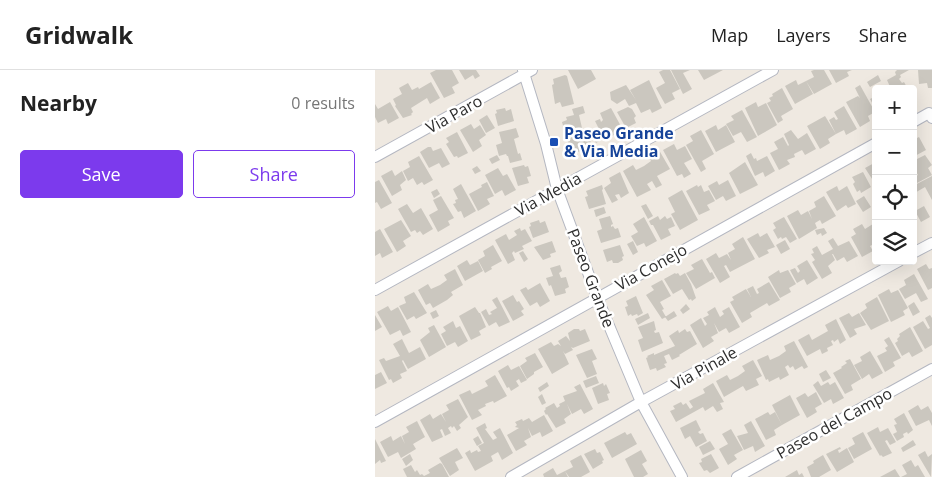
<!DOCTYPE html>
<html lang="en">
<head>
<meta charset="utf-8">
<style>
  :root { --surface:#fff; --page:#f6f6f6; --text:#222; --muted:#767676; --line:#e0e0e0; --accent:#7c3aed }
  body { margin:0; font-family:"Open Sans",sans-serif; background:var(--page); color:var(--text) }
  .controls { position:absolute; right:15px; top:15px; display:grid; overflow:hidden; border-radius:5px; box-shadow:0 5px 20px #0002 }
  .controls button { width:45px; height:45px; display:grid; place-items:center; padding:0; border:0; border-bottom:1px solid var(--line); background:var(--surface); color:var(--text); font:25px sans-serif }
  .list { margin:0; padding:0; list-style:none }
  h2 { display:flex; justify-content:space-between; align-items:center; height:65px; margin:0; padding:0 20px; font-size:21px }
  h2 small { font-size:16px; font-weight:400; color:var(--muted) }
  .actions { display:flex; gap:10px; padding:15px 20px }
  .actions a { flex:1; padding:11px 0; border:1px solid var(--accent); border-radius:5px; text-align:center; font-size:18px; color:var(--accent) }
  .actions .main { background:var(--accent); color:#fff }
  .icon { flex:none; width:28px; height:28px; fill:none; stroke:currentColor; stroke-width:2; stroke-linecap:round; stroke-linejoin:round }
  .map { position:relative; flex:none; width:557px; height:407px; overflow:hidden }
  header { display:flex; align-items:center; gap:30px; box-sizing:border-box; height:70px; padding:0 25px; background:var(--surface); border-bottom:1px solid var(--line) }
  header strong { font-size:24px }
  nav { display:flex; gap:28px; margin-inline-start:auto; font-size:18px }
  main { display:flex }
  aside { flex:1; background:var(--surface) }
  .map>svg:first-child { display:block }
  .building { fill:#cbc7bf }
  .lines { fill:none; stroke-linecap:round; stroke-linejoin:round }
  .minor-casing { stroke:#b4b7c1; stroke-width:12 }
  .minor { stroke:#fff; stroke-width:10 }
  .transit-dot { fill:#1a4fb4; stroke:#fff; stroke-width:2 }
  .labels { text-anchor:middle; stroke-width:5; stroke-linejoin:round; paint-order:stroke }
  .street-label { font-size:16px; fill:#2e2e2e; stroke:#fff }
  .transit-label { font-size:16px; font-weight:bold; fill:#164399; stroke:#fff; text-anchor:start }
</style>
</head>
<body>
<header>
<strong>Gridwalk</strong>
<nav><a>Map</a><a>Layers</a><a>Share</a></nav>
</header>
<main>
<aside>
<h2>Nearby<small>0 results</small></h2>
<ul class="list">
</ul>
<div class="actions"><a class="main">Save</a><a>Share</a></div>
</aside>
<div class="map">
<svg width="557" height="407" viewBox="0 0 557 407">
  <rect width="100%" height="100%" fill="#efe9e1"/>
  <!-- building -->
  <path class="building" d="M 61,0 L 77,0 L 84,13 L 77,17 L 80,23 L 69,28 L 55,3 Z
    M 84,0 L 101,0 L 105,6 L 100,9 L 98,5 L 90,10 Z
    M 193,0 L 216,0 L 221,9 L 203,19 Z
    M 288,0 L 295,0 L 305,19 L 297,23 L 300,29 L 290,34 L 281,18 L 290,13 L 284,2 Z
    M 296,0 L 315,0 L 308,3 L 317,19 L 308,24 Z
    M 323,0 L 348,0 L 329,10 Z
    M 439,0 L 449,0 L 457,14 L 439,24 L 431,11 L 439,7 L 436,1 Z
    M 454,0 L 477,0 L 472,2 L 474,6 L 461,13 Z
    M 522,0 L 534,0 L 525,5 L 526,7 L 524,9 L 527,13 L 529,12 L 533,19 L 516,19 L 512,10 L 521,5 L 520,2 Z
    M 543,0 L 557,0 L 557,18 L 553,18 L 552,13 L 544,14 Z
    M 190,5 L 192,6 L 199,34 L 187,37 L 185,32 L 180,34 L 177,15 L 179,14 L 178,9 Z
    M 503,5 L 506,11 L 495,17 L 492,12 Z
    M 274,10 L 287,38 L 277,43 L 275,39 L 266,43 L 261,33 L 254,36 L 250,29 L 242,34 L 236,30 L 235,22 L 251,15 L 261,30 L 255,20 Z
    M 421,10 L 423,15 L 431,11 L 438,24 L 420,34 L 410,16 Z
    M 56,12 L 65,28 L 55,34 L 52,28 L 36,38 L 38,42 L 36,44 L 37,45 L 28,48 L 20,36 L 21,35 L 18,29 L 27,24 L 24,18 L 33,13 L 37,20 L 43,17 L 44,19 Z
    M 485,15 L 500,42 L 493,46 L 495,51 L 485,57 L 471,32 L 483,26 L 485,28 L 480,18 Z
    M 407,18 L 418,39 L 406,46 L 408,50 L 403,53 L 392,33 L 396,31 L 394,28 L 398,26 L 397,24 Z
    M 501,23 L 501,40 L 495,29 L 499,27 L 498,25 Z
    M 15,32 L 24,48 L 13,54 L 11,49 L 3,53 L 0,47 L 0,34 L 3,39 Z
    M 381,32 L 383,37 L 391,33 L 402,55 L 383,66 L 370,38 Z
    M 208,36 L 210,43 L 204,45 L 207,58 L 190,63 L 187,52 L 192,50 L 191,47 L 199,45 L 197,39 Z
    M 469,36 L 482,59 L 471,65 L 469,60 L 461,64 L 454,50 L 459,47 L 461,50 L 463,49 L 459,42 Z
    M 253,37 L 257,39 L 261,46 L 259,48 L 261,53 L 251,58 L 242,42 Z
    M 130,38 L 131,41 L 136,39 L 139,51 L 123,56 L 120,44 L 122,43 L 121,40 Z
    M 236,38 L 248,60 L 237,66 L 234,61 L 227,65 L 220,51 L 225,49 L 226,52 L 228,50 L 225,43 Z
    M 367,40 L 382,67 L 372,72 L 366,62 L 358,66 L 351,54 L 359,50 L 356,46 Z
    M 112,45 L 120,58 L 111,63 L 104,50 Z
    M 450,46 L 461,64 L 453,69 L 455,73 L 445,79 L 432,56 Z
    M 96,54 L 99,59 L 105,55 L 111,65 L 104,70 L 107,76 L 98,82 L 85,60 Z
    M 341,55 L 343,60 L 351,55 L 360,72 L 341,82 L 330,61 Z
    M 141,58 L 144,67 L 139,69 L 143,84 L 145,83 L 147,90 L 135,93 L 133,86 L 132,86 L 131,84 L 124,86 L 121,75 L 127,73 L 124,62 Z
    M 223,60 L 228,69 L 221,73 L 216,63 Z
    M 326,60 L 339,84 L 327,91 L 331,99 L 326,102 L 311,75 L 318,71 L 315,66 Z
    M 416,60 L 423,69 L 432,63 L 441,79 L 430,85 L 427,80 L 419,84 L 420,87 L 412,90 L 415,94 L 404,100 L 395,83 L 403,79 L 399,72 L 408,67 L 413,76 L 414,75 L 409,64 Z
    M 213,61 L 216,74 L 210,76 L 211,80 L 202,82 L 201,79 L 195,80 L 192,69 Z
    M 82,62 L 93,83 L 83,88 L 82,86 L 79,87 L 71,74 L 74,72 L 71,68 Z
    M 544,67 L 551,80 L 538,87 L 538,70 Z
    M 299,74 L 302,80 L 310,76 L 317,89 L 309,93 L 316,104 L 309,108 L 307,104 L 302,106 L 288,80 Z
    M 53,77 L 56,77 L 58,81 L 66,78 L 75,94 L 67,98 L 64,93 L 54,98 L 45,82 Z
    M 284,80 L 295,99 L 282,106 L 287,115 L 281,118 L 277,111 L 272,114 L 276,120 L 262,127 L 248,101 L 258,95 L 261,100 L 269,96 L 276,91 L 273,85 Z
    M 376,83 L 379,89 L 381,88 L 382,91 L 392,86 L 400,101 L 390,107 L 388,102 L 380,106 L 371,86 Z
    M 122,85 L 125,90 L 117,94 L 114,89 Z
    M 550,85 L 557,95 L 553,98 L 557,105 L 542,113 L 539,107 L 543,105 L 538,97 L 538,91 Z
    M 44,86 L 58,110 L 49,115 L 47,112 L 42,115 L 38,108 L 33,111 L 28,101 L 35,97 L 33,92 Z
    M 370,92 L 383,115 L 365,124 L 354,103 Z
    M 501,92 L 501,111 L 499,112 L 490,98 Z
    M 149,95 L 150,97 L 153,96 L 154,99 L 156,106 L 152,107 L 154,113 L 143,116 L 137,98 Z
    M 102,96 L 106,101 L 100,104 L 97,99 Z
    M 123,98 L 128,106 L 132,104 L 141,120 L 130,126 L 127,120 L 120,124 L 110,105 Z
    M 17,100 L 20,106 L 27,101 L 31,110 L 25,115 L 27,120 L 17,126 L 6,106 Z
    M 245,102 L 254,123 L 246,128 L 244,124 L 240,125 L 243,130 L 237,133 L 229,118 L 236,113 L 234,108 Z
    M 488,102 L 496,117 L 486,123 L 485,120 L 482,122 L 478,114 L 480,112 L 477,107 Z
    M 557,106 L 557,130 L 550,117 L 538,124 L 538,116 Z
    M 4,110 L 17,133 L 6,139 L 2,132 L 0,133 L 0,112 Z
    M 353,110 L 361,126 L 351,131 L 348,126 L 341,130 L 333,116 L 342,111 L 344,115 Z
    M 112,112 L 119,126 L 112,129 L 115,134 L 103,141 L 94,124 L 107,117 L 106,115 Z
    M 86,114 L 101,141 L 89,148 L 86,141 L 83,142 L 78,134 L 81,133 L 80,130 L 83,129 L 78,119 Z
    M 227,115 L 228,119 L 227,120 L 231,134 L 214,139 L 210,127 L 213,126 L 211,121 Z
    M 322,115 L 323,117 L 326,115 L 329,122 L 334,120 L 340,131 L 332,135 L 335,140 L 324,145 L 311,121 Z
    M 462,116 L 464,121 L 472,116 L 481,134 L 473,138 L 471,135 L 462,141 L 451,122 Z
    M 62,119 L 65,124 L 59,128 L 56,122 Z
    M 307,120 L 323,150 L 305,160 L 296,144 L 300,142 L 293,128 Z
    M 66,126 L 79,148 L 73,151 L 75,155 L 63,162 L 54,145 L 63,140 L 58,130 Z
    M 449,126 L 461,146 L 447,154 L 445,150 L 440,153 L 442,158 L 424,169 L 412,146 L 423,140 L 426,145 L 433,141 L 437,149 L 434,141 L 441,137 L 439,132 Z
    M 489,126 L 496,137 L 488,142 L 481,131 Z
    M 32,134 L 38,143 L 46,138 L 58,159 L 48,165 L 45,161 L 42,163 L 40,160 L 36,162 L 23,139 Z
    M 271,134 L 278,146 L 273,149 L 266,136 Z
    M 549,136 L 555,147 L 546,152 L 540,141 Z
    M 229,137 L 231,143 L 221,147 L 219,140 Z
    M 235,146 L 238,154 L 236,155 L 236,157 L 238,156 L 240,159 L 243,158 L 246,167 L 226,173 L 222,161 L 227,159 L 224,149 Z
    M 283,146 L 285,150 L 290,146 L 292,149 L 296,147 L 300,156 L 293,159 L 296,165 L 286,170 L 278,155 L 276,155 L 274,151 Z
    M 269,147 L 282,171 L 271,177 L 269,173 L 262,176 L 256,166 L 263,162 L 258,154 Z
    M 409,147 L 422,169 L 415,173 L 411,167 L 407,169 L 406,167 L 403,169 L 398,160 L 401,158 L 398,153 Z
    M 26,150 L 36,166 L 28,171 L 31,176 L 22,182 L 9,159 Z
    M 164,150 L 165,153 L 170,151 L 174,162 L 158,168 L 154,157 L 156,156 L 155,153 Z
    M 501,152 L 501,173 L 495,176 L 498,181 L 487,187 L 476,167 L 481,164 L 478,159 L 487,154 L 490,159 Z
    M 145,158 L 146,161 L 150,159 L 157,171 L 147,176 L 149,179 L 140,183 L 139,181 L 137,183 L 140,190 L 133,194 L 120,170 L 131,164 L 134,170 L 142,165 L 139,161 Z
    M 449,158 L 452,163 L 447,166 L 446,163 L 442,165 L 440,160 Z
    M 5,159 L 18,182 L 7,188 L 5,183 L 0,186 L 0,162 Z
    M 383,163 L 385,167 L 392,163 L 400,177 L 392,180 L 394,183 L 384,188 L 372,169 Z
    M 368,167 L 380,189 L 355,202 L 351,195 L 349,196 L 355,207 L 345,213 L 331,189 L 341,183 L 344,188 L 352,184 L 356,190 L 353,183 L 360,179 L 357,174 Z
    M 458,168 L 463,176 L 474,171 L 483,186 L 472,192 L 469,187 L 462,191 L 458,184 L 457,184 L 460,190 L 453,196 L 457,203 L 447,209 L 437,192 L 440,190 L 436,184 L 439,183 L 437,179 L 442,176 L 447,185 L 458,179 L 453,171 Z
    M 410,170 L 415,179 L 406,184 L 401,175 Z
    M 177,171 L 181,182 L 175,184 L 176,187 L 168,190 L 159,177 Z
    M 258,171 L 263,182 L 258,185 L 252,174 Z
    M 118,175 L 127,191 L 116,197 L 117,199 L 110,203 L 103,190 L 110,186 L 108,181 Z
    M 245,175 L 249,186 L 247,187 L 248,190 L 243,193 L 238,193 L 237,190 L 232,192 L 228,180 Z
    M 148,181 L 153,189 L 149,192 L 144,183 Z
    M 327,189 L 335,203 L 337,202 L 340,208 L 321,219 L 311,203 L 319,199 L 316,195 Z
    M 92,190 L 95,195 L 103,191 L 108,201 L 90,211 L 82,196 Z
    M 432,190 L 443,208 L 432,215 L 429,209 L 422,213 L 415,200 L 420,198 L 423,203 L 425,201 L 422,196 Z
    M 551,194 L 554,199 L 557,198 L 557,218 L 553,220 L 542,199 Z
    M 185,195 L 187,201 L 184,203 L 186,208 L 191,207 L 194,217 L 190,219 L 191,223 L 180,226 L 176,215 L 174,216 L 171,208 L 178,206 L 175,198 Z
    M 80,199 L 88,215 L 76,222 L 78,225 L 72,230 L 58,238 L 55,233 L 51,235 L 43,220 L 53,214 L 56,219 L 65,215 L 72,210 L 69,205 Z
    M 404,200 L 405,203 L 413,200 L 421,214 L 414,218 L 416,222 L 405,228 L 393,207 Z
    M 300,203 L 301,204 L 303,203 L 305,206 L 310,203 L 316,214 L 321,228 L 317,231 L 316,229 L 314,230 L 307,219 L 298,224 L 289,209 Z
    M 539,204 L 553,229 L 546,232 L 541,223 L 530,229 L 524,219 L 531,215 L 529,210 Z
    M 287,210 L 296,226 L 285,232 L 289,239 L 287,240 L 291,247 L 287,249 L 271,225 L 279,220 L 276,216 Z
    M 394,212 L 405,230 L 394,236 L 392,233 L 375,243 L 377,247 L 367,253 L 355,232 L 359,230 L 357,227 L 371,219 L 376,227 L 372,219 L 378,216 L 382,224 L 384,223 L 382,219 Z
    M 165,213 L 175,231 L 165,237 L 162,232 L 155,236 L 145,220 L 151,217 L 153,220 Z
    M 514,219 L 516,223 L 523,220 L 533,238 L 528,241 L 530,245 L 516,252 L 503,225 Z
    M 39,222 L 52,243 L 41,249 L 39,246 L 32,250 L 24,236 L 31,233 L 29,227 Z
    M 138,225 L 142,232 L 144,231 L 149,239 L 146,241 L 149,245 L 138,251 L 127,231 Z
    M 261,226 L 268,243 L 263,246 L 262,244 L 257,246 L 256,244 L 253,246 L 250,237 L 253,236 L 251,231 Z
    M 122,227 L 135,252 L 124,257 L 121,252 L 114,256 L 106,242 L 111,239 L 114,245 L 117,244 L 115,242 L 122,238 L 117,230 Z
    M 502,227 L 514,251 L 496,260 L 485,243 L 492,238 L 490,234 Z
    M 539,232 L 545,242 L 538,246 L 533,236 Z
    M 311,234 L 315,239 L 308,244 L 305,240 Z
    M 13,236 L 16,241 L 23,237 L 36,262 L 28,266 L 25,260 L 15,265 L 2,242 Z
    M 100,237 L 104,243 L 105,243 L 111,257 L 104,261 L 106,265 L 96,270 L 84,246 Z
    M 340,237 L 345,247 L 349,244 L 347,241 L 354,237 L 365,257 L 354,263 L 351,258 L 344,262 L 339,253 L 343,263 L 336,267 L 339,271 L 328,278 L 315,255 L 326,248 L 330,256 L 332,254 L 328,248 L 334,245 L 332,242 Z
    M 61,240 L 64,246 L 58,249 L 55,243 Z
    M 299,241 L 302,246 L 293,251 L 290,247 Z
    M 273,243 L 275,248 L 263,255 L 260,249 Z
    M 474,243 L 477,247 L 484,243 L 491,255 L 479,259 L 482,264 L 475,268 L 464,248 Z
    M 0,245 L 7,257 L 0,261 Z
    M 555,245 L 557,248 L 557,275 L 550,279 L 538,257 L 548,251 L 553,259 L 555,258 L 550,248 Z
    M 461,249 L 471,270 L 465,274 L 463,269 L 459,272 L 458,270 L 456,271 L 458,275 L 452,278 L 453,281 L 447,284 L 445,279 L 432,286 L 423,270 L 434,264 L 437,270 L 453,261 L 450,255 Z
    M 78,251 L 81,258 L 85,256 L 93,271 L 83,277 L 80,272 L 72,276 L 66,264 L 71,261 L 68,257 Z
    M 279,251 L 281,260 L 279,261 L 280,263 L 284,262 L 288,273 L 267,282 L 263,270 L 268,268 L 263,257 Z
    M 59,255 L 71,277 L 54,287 L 45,270 L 55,262 L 53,258 Z
    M 535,257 L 548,281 L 537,287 L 534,282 L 527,286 L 520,273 L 523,271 L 522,269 L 525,266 L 524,264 Z
    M 199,259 L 204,259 L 205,261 L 210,259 L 215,271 L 198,278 L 196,277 L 198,280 L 190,284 L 188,281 L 194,294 L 177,304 L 163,279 L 176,272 L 179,276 L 183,274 L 186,276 L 183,271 L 191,266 L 195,271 L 193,263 Z
    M 310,259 L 312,262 L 315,261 L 322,274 L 304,285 L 305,286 L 297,290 L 294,284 L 289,286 L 292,293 L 289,294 L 291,297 L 282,301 L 281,298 L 275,300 L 271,288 L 273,287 L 272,286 L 279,283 L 279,285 L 300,276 L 294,266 L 303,260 L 304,263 Z
    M 514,267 L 526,288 L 518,292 L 520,296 L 510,302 L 502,286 L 512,281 L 510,278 L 513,276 L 509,270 Z
    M 27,269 L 34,283 L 45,277 L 51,289 L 33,299 L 28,290 L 27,291 L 32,301 L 25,304 L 27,308 L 18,313 L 16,309 L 14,310 L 4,290 L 9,288 L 11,291 L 25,286 L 18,274 Z
    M 419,271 L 433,297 L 429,299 L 427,296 L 420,300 L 418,296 L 415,298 L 413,295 L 410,297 L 414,305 L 405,310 L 404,307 L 394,312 L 393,309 L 391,310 L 382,290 L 393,285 L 395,290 L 404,286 L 411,281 L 409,276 Z
    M 217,279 L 222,289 L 217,291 L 222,304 L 212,308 L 201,285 Z
    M 495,281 L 508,303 L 497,309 L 494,304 L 487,309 L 479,295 L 487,291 L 485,287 Z
    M 160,283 L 168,297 L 159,302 L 159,304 L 152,309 L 145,296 L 152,291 L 150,288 Z
    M 475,289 L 486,309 L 476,315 L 478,320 L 470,324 L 458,303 L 467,298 L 466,297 L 472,293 L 470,291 Z
    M 378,290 L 387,306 L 381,309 L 384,315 L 371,321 L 368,316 L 349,327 L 341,311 L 352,305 L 355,310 L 363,306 L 370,301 L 367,296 Z
    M 133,295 L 136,300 L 144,296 L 152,310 L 146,313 L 144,309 L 141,311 L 144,316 L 136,321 L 134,317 L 132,318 L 123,301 Z
    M 451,300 L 456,308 L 448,312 L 444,304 Z
    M 6,302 L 12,313 L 0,319 L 0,305 Z
    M 120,305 L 132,326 L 119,333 L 118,331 L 110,334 L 111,336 L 103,340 L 107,345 L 97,350 L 84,325 L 95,320 L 97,324 L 105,320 L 110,328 L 105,320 L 113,316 L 110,311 Z
    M 221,306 L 224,313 L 211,318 L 208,311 Z
    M 443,311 L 446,316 L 453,312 L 455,315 L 460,312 L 469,328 L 458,334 L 456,329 L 449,333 L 438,315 Z
    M 172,312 L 174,316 L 165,322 L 163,318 Z
    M 228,313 L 229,316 L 231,314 L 235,323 L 232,324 L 234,330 L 223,334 L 217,318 Z
    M 338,313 L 349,332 L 345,333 L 348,339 L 342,342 L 338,336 L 330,341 L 328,337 L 301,352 L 295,341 L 300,339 L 298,336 L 306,332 L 308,335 L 311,333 L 315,339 L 318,337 L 314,331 L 330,323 L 328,319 Z
    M 205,314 L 218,339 L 209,344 L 206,339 L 197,344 L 192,334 L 196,344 L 189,349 L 191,353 L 181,358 L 172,344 L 171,345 L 169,341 L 171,339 L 170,338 L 179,333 L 182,338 L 185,336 L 184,334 L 190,331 L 188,326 L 202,321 L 199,317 Z
    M 441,322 L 447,334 L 440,338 L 442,342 L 432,348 L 421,328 L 430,323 L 433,327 Z
    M 167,324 L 171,333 L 167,335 L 163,327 Z
    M 415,325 L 425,345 L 407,355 L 397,335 Z
    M 83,329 L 93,347 L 84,355 L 86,358 L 82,361 L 79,356 L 77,358 L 76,356 L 73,358 L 76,363 L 70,366 L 67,359 L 65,360 L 68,367 L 57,372 L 45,350 L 55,344 L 58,349 L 66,344 L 71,352 L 67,344 L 74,340 L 71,335 Z
    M 543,335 L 546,340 L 553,336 L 557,343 L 557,356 L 554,350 L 541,356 L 533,341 Z
    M 393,342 L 395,345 L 400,342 L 407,355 L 399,360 L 401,365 L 391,370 L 380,349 Z
    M 529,343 L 538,360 L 533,364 L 532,362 L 528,364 L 529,367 L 522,371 L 518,364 L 522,362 L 519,355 L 522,354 L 519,349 Z
    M 169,345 L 178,361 L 167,367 L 165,362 L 157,366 L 153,358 L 156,367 L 149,371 L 152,375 L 141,381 L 132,365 L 144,358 L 140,357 L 142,355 L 140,352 L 147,349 L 148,351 L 154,348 L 157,352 Z
    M 321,350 L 326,360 L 323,362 L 325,364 L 328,363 L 332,371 L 321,377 L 315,366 L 310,369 L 305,358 Z
    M 42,351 L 50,367 L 38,374 L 41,379 L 26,388 L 23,382 L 13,387 L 5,372 L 16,366 L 18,371 L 26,366 L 30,374 L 27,366 L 34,362 L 31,357 Z
    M 376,351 L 390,376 L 380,382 L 378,376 L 369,380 L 362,366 L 373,363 L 369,355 Z
    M 110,353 L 112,358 L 110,359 L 118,370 L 122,368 L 118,362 L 125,358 L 138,383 L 127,390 L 123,382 L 116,386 L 118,391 L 100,401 L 90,383 L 95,380 L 96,383 L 102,380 L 103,382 L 106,381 L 103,376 L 109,373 L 101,358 Z
    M 503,357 L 505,362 L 513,358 L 521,372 L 515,375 L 512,370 L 510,371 L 517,383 L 508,387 L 506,385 L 505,386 L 492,363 Z
    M 356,359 L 368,380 L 359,385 L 362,389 L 353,395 L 344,379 L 353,374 L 347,364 Z
    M 250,362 L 252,365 L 256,363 L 262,374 L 237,388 L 229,373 Z
    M 488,362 L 497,379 L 479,389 L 473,378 L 480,374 L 477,368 Z
    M 103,366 L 107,373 L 102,376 L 98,369 Z
    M 0,369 L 11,391 L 6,393 L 5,390 L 0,394 Z
    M 538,370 L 541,375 L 528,382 L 526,378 Z
    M 335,371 L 340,379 L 328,385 L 324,377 Z
    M 465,377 L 466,379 L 463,380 L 464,383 L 472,378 L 479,392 L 462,402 L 451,384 Z
    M 82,378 L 88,388 L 80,392 L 84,400 L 75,406 L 64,388 Z
    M 220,379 L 222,383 L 225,382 L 229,390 L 227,391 L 228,393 L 218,399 L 209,384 Z
    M 266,380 L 272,391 L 267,394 L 273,404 L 268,407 L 259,407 L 250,389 Z
    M 550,381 L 553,387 L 557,384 L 556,407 L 543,385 Z
    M 35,384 L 38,390 L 31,396 L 27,389 Z
    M 336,384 L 344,398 L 335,403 L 332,400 L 329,401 L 324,393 L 327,392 L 326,389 Z
    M 206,385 L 215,402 L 206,407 L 194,407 L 190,401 L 198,397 L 195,391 Z
    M 448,385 L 456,400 L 444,407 L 436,407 L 432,397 L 439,393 L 438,391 Z
    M 536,390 L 540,397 L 543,395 L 550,407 L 526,407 L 532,404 L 527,395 Z
    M 65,393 L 67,394 L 74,407 L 32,407 L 28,399 L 36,395 L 40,402 L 42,400 L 45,405 L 47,404 L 49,406 L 55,403 L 53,400 Z
    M 178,398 L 182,405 L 190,401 L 193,407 L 169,407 L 168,404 Z
    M 520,399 L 525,407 L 505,407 Z
    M 422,400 L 424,405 L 427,403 L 429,407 L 410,407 Z"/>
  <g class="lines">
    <!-- minor casing -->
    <g class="minor-casing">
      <path id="minor" d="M 148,0 L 171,74 L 182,119 L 222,227 L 266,332 L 307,407
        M 538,52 L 554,43 L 557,48
        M 0,87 L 157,0
        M 538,183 L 557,173
        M 0,220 L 398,0
        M 0,352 L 501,73
        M 136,407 L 266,332 L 524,191
        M 362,407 L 557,299"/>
    </g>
    <!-- minor -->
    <use href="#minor" class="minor"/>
  </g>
  <!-- markers -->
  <rect class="transit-dot" x="174" y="67" width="10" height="10" rx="2.5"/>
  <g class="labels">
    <!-- street labels -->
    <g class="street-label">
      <text transform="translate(79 44) rotate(-29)" y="6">Via Paro</text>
      <text transform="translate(173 124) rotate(-29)" y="6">Via Media</text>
      <text transform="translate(276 197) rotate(-29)" y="6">Via Conejo</text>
      <text transform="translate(216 208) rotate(69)" y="6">Paseo Grande</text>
      <text transform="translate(329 298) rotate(-29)" y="6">Via Pinale</text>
      <text transform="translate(459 353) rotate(-29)" y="6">Paseo del Campo</text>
    </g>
    <!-- transit labels -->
    <g class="transit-label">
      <text x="189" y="69">Paseo Grande<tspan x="189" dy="18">&amp; Via Media</tspan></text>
    </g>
  </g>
</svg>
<div class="controls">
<button>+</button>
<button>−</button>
<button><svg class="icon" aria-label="locate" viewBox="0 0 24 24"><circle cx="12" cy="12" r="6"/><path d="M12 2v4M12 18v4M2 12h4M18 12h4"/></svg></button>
<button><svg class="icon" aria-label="layers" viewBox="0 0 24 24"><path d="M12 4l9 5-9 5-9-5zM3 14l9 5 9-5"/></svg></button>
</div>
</div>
</main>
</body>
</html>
